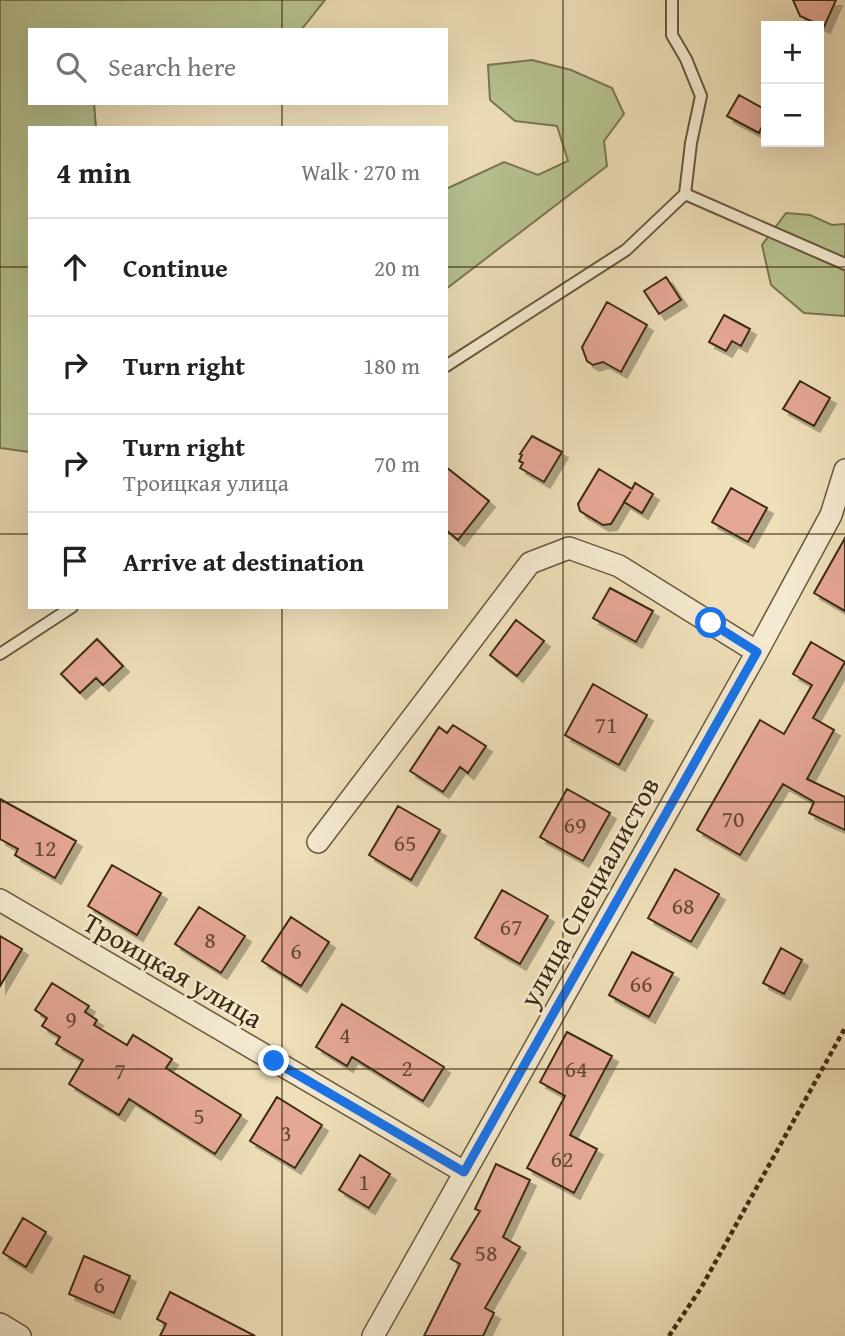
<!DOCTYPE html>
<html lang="en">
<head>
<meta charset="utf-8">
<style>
  :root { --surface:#fff; --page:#f6f6f6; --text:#222; --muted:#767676; --line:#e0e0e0 }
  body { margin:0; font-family:"Gentium Book Plus",serif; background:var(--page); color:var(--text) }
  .controls { position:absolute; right:21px; top:21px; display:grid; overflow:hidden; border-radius:0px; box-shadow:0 7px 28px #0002 }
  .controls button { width:63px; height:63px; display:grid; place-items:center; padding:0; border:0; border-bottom:2px solid var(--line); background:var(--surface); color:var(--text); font:35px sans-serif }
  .stop { position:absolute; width:21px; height:21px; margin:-16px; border:5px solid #1a73e8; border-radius:50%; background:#fff }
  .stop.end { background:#1a73e8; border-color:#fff; box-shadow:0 2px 7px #0008 }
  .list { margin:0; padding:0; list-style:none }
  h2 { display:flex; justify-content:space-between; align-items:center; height:91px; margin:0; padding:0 28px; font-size:30px }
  h2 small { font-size:23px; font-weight:400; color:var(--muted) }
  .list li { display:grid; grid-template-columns:46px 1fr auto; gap:21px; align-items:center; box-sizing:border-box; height:98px; padding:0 28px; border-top:2px solid var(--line) }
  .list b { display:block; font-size:26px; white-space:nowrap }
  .list p { margin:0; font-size:23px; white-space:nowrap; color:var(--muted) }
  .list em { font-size:23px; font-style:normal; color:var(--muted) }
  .icon { flex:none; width:38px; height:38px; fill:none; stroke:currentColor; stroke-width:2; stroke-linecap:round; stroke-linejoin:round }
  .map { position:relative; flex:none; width:845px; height:1336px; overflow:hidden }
  .search { position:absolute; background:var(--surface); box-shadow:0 7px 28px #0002; left:28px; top:28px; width:420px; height:77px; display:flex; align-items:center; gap:18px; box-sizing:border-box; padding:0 24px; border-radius:0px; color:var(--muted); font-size:26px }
  .panel { position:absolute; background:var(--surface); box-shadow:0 7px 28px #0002; left:28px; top:126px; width:420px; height:483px; border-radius:0px }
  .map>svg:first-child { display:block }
  .green { fill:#b7c290; stroke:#7a7652; stroke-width:2 }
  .building { fill:#e6a896; stroke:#3d2b13; stroke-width:2; filter:url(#shadow) }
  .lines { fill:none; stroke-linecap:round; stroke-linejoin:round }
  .service-casing { stroke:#69583c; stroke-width:14 }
  .minor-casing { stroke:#69583c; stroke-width:24 }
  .path { stroke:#3d2b13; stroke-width:4.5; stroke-dasharray:5 3.5; stroke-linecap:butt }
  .service { stroke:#f4ead1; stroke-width:10 }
  .minor { stroke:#f4ead1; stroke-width:21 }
  .route { stroke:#1a73e8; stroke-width:9 }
  .grid { fill:none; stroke:#3d2b13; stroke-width:2; stroke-opacity:0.55 }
  .labels { text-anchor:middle; stroke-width:5; stroke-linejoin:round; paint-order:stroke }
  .number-label { font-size:24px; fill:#674a34 }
  .street-label { font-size:28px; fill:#3d2b13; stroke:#f4ead1 }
</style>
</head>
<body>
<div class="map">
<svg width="845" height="1336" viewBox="0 0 845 1336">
  <defs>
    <filter id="shadow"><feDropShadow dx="6" dy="6" stdDeviation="0" flood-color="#0004"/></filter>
  </defs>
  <rect width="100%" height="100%" fill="#eedfb8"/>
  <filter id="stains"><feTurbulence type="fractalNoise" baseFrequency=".00286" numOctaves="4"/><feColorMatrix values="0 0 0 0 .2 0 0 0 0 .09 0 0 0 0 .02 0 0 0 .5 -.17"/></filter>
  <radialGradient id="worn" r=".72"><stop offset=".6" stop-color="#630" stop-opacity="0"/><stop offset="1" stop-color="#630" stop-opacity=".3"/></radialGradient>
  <!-- green -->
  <path class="green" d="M 0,0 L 325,0 L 301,30 L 30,30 L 30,103 L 94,103 L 96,128 L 30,128 L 30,452 L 0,448 Z
    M 532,60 L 571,70 L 612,88 L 624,114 L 604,141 L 607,166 L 446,289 L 446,189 L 504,162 L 538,175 L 568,161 L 557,126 L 515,121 L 490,100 L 488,65 Z
    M 786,213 L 810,215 L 832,225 L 845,224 L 845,316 L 804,313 L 771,285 L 762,245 Z"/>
  <!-- building -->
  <path class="building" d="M 793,0 L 836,0 L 824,27 L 800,16 Z
    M 739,95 L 766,110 L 766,118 L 759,133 L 727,116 Z
    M 666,277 L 681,300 L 659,314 L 644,291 Z
    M 607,302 L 647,325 L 621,372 L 603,362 L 593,365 L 587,361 L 582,347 Z
    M 724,315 L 750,329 L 741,346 L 732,341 L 726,351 L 709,342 Z
    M 800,381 L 830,398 L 814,426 L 783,409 Z
    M 532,436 L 562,452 L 544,482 L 520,468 L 523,463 L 519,461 L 522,455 L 520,454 Z
    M 446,467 L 489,501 L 458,540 L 446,530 Z
    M 599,469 L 632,489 L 635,483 L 653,494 L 642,513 L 624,502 L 631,491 L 611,524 L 603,525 L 580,511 L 578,504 Z
    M 731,488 L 767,508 L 748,542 L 712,522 Z
    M 845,538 L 845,611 L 814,593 Z
    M 610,588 L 653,611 L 636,642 L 593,618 Z
    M 516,620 L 544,641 L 517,676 L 490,655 Z
    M 97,639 L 123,666 L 103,685 L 96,678 L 80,693 L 61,674 Z
    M 811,642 L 845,662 L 813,718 L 834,730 L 807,779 L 845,797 L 845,830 L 809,813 L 814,802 L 783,784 L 740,855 L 697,830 L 760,720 L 784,734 L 812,685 L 793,674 Z
    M 593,684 L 647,715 L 619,765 L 565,735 Z
    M 453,725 L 486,746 L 468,773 L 460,767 L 443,792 L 410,771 L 439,727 L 447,733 Z
    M 567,789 L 610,813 L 583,861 L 540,837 Z
    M 0,799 L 76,841 L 55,878 L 15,855 L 18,849 L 0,839 Z
    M 398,806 L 440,830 L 411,880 L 369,855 Z
    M 112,865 L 161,893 L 137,935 L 88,906 Z
    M 675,869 L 719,894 L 691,942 L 648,918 Z
    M 502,890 L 548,916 L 520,964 L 475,938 Z
    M 199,907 L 245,936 L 221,973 L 175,944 Z
    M 291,917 L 329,942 L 301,986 L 262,961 Z
    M 0,936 L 22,949 L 0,986 Z
    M 781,948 L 802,960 L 784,994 L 763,983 Z
    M 632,952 L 673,973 L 649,1017 L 609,995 Z
    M 52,983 L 89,1006 L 85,1012 L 97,1020 L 94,1025 L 127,1045 L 133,1035 L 172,1059 L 166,1068 L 241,1115 L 215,1154 L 129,1099 L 119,1115 L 69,1084 L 83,1060 L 56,1044 L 60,1037 L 42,1026 L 47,1018 L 35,1010 Z
    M 342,1004 L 444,1067 L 423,1101 L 352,1057 L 347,1066 L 316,1047 Z
    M 567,1032 L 612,1056 L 570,1135 L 597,1149 L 574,1193 L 527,1168 L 565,1096 L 540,1082 Z
    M 277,1097 L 322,1125 L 295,1168 L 250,1141 Z
    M 360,1155 L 390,1174 L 369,1208 L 339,1190 Z
    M 496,1164 L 530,1180 L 503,1237 L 520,1247 L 485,1308 L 494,1313 L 483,1336 L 424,1336 L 460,1264 L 451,1259 L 480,1211 L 475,1209 Z
    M 23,1218 L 46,1232 L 26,1267 L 3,1253 Z
    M 84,1256 L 130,1276 L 114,1313 L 69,1294 Z
    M 170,1292 L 255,1336 L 160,1336 L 166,1324 L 157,1319 Z"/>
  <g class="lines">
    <!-- service casing -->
    <g class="service-casing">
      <path id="service" d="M 672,0 L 672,35 L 686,59 L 701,96 L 691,143 L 685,194 L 845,264
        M 446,366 L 626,250 L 685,194
        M 0,654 L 72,607"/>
    </g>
    <!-- minor casing -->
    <g class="minor-casing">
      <path id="minor" d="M 318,842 L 530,563 L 569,548 L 619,566 L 757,652
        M 0,900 L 464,1172
        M 0,1324 L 20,1336
        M 373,1336 L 757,652 L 831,515 L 845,470"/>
    </g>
    <!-- path -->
    <path class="path" d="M 669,1336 L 701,1288 L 845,1028"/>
    <!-- service -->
    <use href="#service" class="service"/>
    <!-- minor -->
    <use href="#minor" class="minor"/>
  </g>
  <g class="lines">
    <!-- route -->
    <path class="route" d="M 274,1061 L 464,1172 L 757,652 L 711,623"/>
  </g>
  <!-- grid -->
  <path class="grid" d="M 282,0 L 282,30M 563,0 L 563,1336M 282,103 L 282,128M 0,267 L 30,267M 446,267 L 845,267M 0,534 L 30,534M 446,534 L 845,534M 282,607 L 282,1336M 0,802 L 845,802M 0,1069 L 845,1069"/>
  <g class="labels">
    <!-- number labels -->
    <g class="number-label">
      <text x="606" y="733">71</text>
      <text x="733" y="827">70</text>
      <text x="575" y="833">69</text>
      <text x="405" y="851">65</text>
      <text x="45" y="856">12</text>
      <text x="683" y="914">68</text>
      <text x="511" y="935">67</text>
      <text x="210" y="948">8</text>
      <text x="296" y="959">6</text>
      <text x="641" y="992">66</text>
      <text x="71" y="1027">9</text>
      <text x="345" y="1043">4</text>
      <text x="407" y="1076">2</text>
      <text x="576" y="1077">64</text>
      <text x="120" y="1079">7</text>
      <text x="199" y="1124">5</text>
      <text x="286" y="1141">3</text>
      <text x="562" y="1167">62</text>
      <text x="364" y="1190">1</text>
      <text x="486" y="1261">58</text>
      <text x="99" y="1293">6</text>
    </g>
    <!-- street labels -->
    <g class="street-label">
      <text transform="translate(589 892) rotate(-61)" y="10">улица Специалистов</text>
      <text transform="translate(173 970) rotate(30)" y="10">Троицкая улица</text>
    </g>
  </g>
  <rect width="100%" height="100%" filter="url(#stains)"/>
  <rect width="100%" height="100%" fill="url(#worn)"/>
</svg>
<div class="controls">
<button>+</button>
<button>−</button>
</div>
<div class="stop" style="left:711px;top:623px"></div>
<div class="stop end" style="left:274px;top:1061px"></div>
<div class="search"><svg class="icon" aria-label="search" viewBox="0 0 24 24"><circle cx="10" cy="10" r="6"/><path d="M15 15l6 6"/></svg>Search here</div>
<section class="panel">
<h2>4 min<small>Walk · 270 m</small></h2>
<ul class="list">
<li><svg class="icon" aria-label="ahead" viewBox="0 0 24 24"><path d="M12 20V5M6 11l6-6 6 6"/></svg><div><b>Continue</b></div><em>20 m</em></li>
<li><svg class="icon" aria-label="right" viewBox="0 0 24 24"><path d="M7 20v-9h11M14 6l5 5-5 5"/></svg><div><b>Turn right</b></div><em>180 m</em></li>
<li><svg class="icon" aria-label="right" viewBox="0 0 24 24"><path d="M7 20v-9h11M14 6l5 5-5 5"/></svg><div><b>Turn right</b><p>Троицкая улица</p></div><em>70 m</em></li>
<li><svg class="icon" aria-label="arrive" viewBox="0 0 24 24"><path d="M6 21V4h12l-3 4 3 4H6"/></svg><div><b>Arrive at destination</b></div></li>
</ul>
</section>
</div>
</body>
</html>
